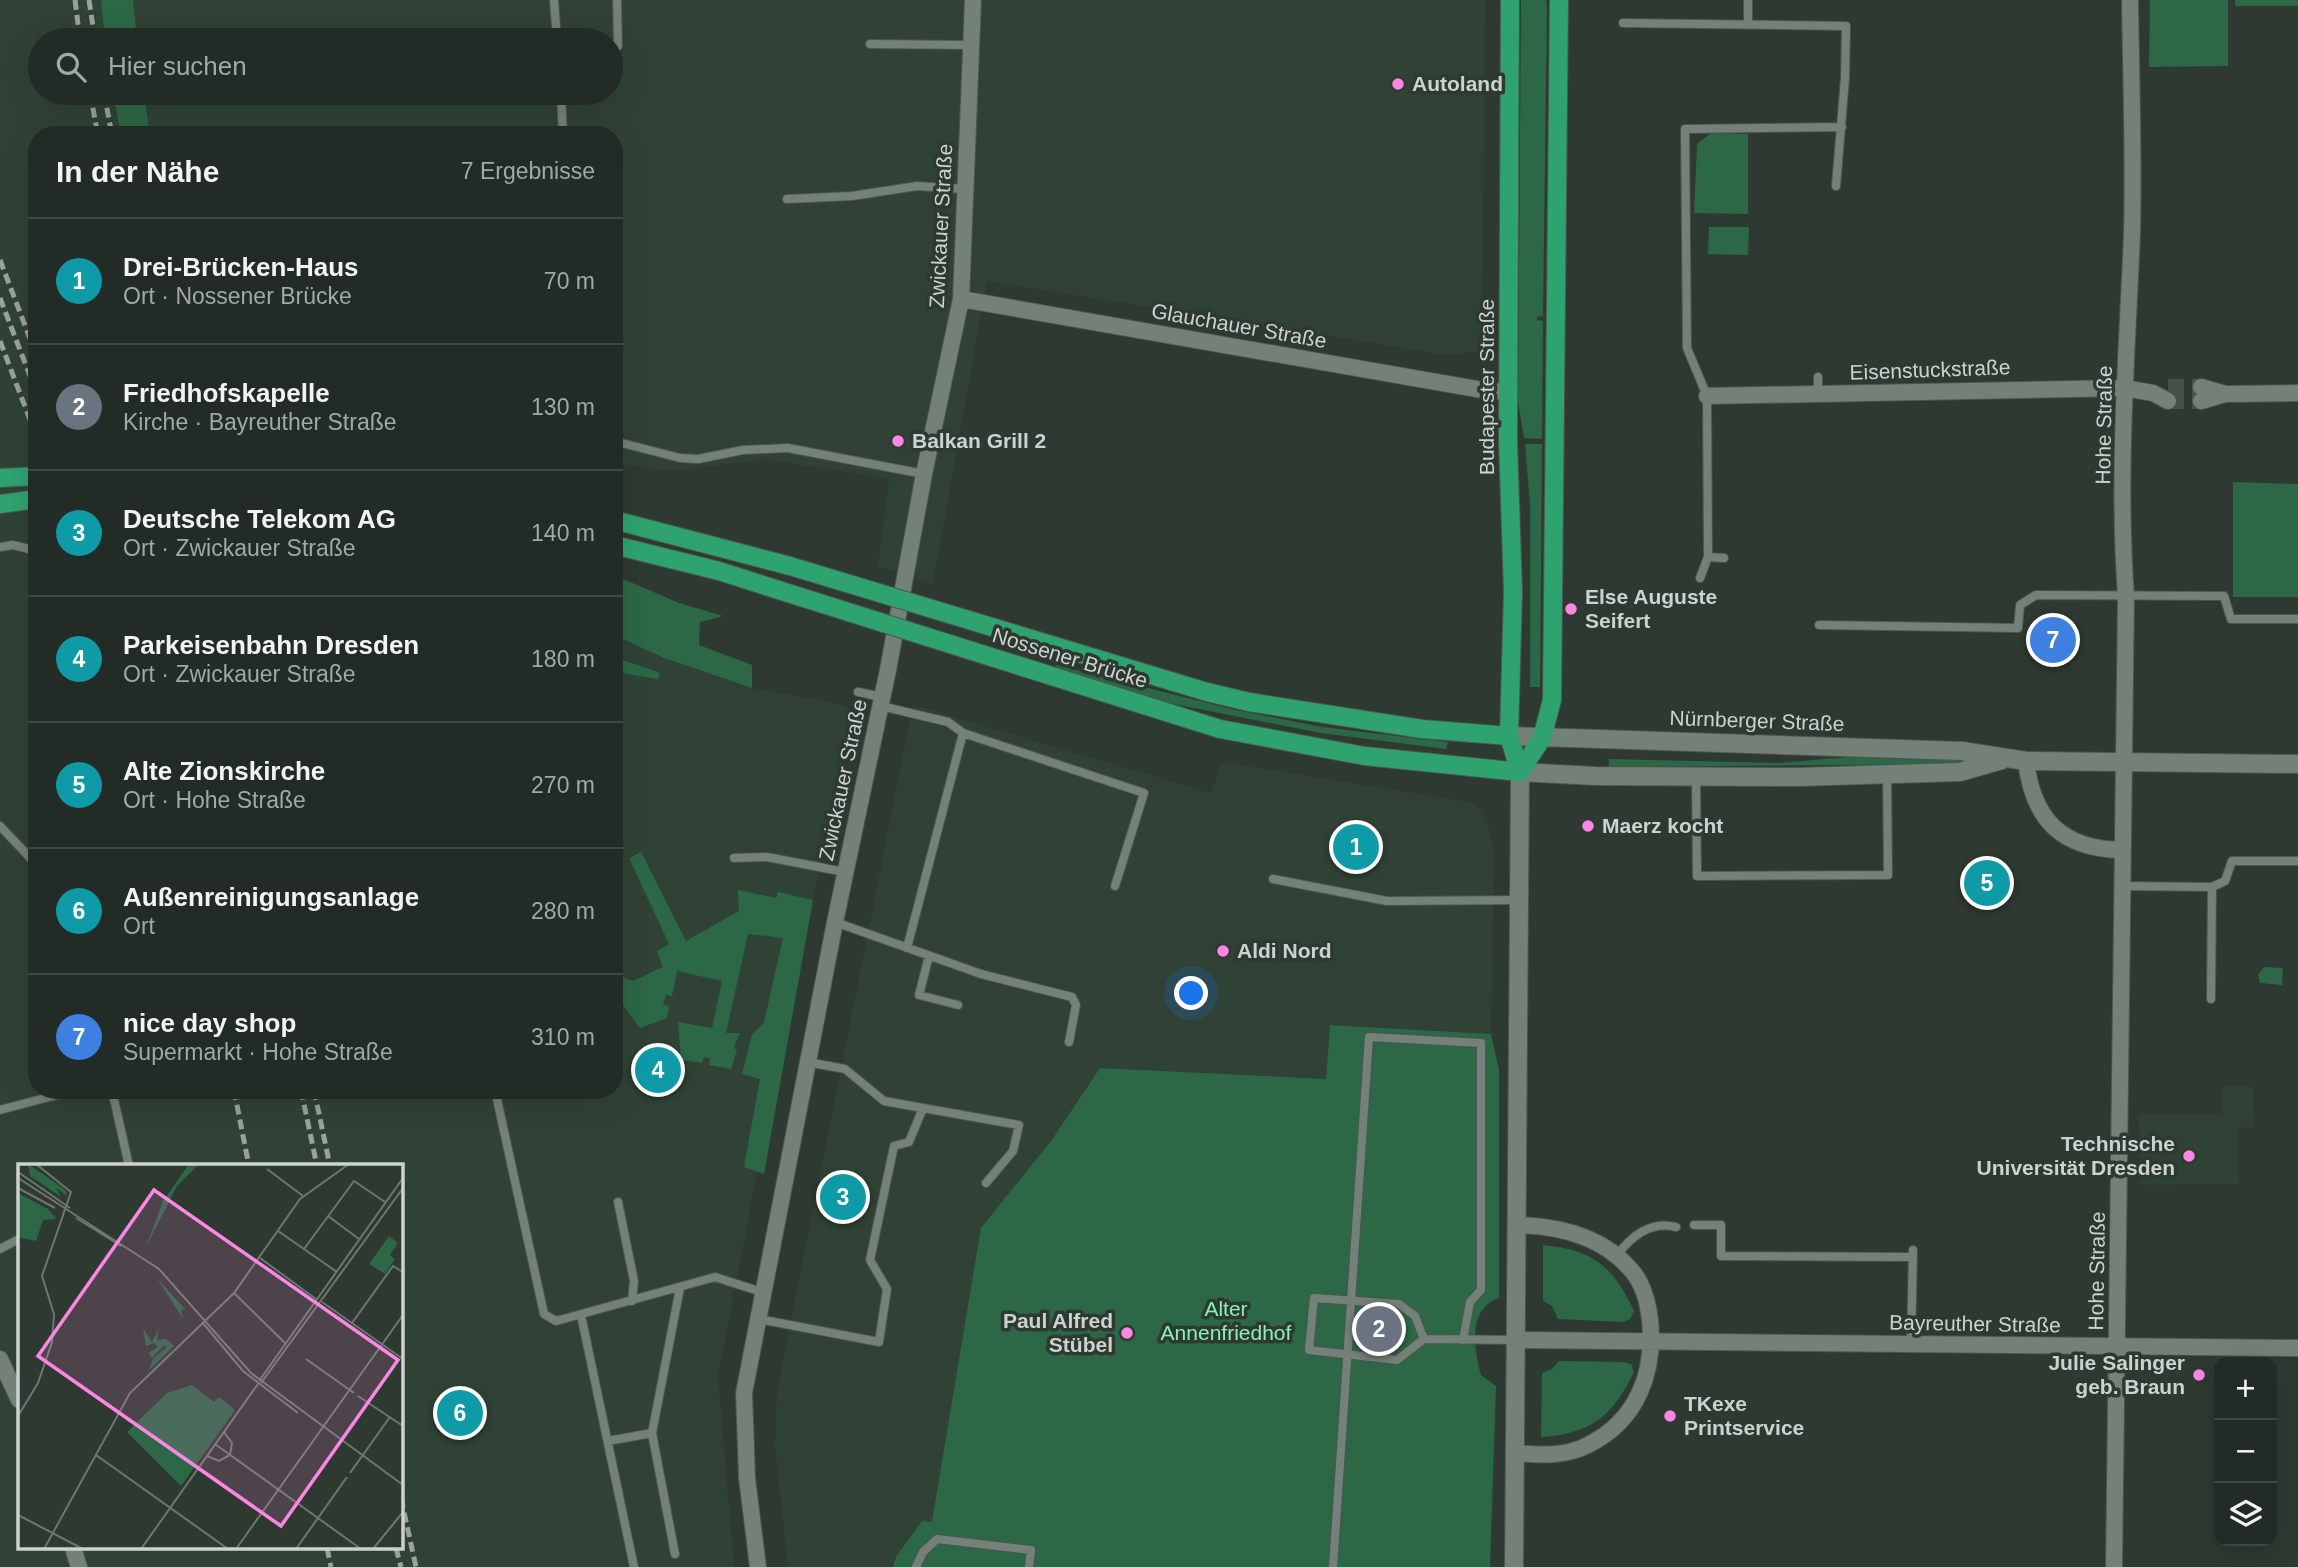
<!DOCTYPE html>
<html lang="de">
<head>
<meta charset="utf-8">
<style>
  :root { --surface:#222b25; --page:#2e3732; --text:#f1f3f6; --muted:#a2a7a7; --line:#3f4742; --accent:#8c9099 }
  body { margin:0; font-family:Arial,sans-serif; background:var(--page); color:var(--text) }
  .controls { position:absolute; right:21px; bottom:21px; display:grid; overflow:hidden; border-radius:14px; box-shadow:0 7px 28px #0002 }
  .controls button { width:63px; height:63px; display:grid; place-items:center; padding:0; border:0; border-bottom:2px solid var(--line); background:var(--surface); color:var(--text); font:35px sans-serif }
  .you { position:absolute; left:1192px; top:994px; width:24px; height:24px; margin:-18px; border:5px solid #fff; border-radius:50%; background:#1a73e8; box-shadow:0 0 0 10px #1a73e833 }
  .badge { display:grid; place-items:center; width:46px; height:46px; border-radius:50%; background:var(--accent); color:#fff; font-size:23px; font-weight:700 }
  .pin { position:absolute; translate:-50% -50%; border:4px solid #fff; box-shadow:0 2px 7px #0006 }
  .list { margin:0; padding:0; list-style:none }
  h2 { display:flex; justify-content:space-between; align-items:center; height:91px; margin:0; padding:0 28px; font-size:30px }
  h2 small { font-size:23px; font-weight:400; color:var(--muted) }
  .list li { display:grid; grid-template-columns:46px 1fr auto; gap:21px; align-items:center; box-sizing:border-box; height:126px; padding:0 28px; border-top:2px solid var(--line) }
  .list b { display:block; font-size:26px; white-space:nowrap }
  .list p { margin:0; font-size:23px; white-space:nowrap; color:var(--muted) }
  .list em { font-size:23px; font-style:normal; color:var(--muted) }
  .icon { flex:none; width:38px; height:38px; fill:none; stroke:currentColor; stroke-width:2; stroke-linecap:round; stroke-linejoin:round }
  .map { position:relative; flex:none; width:2298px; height:1567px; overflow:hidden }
  .search { position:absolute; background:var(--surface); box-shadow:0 7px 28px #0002; left:28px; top:28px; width:595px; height:77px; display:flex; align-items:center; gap:18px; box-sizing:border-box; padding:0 24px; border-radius:38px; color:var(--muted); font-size:26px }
  .panel { position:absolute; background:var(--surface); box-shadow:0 7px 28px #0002; left:28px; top:126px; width:595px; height:973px; border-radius:28px }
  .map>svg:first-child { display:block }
  .built { fill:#304236; fill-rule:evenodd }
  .green { fill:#2c6845 }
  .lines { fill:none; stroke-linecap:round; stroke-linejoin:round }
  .street-tunnel { stroke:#465049; stroke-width:16; stroke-dasharray:16 8; stroke-linecap:butt }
  .lane-casing { stroke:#4c564f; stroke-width:10 }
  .street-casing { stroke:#4c564f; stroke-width:18 }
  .secondary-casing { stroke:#4c564f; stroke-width:20 }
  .primary-casing { stroke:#4c564f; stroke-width:20 }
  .lane { stroke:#748178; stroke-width:8 }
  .street { stroke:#748178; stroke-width:16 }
  .secondary { stroke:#748178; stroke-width:18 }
  .primary { stroke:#2ea370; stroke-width:18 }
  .rail { stroke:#99a29c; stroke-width:5; stroke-dasharray:10 5; stroke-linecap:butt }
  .primary-bridge-casing { stroke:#4c564f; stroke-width:20; stroke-linecap:butt }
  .primary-bridge { stroke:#2ea370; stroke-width:18 }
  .poi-dot { fill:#fc86e4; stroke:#2e3931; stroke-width:2.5 }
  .labels { text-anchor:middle; stroke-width:7; stroke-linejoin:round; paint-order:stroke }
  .poi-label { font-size:21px; font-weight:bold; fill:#ccd3ce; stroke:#2e3931; text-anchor:start }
  .street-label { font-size:21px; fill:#ccd3ce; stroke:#2e3931 }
  .park-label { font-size:21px; fill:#8af2b1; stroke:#2e3931 }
  .inset-road { fill:none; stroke:#6d7770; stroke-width:2 }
  .view { fill:#fc86e4; fill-opacity:0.15; stroke:#fc86e4; stroke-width:3.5 }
  .inset-edge { fill:none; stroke:#ccd3ce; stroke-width:3.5 }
</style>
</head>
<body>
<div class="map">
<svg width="2298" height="1567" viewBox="0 0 2298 1567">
  <rect width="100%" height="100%" fill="#2e3931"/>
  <!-- built -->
  <path class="built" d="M 0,0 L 1485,0 L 1482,351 L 1447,355 L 987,281 L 933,584 L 878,566 L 889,479 L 766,459 L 669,471 L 614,463 L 614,135 L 37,135 L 37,1090 L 614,1090 L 614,635 L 664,658 L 751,688 L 831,702 L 853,710 L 811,909 L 807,909 L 718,1378 L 734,1567 L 0,1567 ZM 40,40 L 611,40 L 611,93 L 40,93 ZM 19,1166 L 401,1166 L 401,1548 L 19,1548 Z
    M 913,705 L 1211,793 L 1222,762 L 1469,802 L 1479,808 L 1488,825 L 1494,852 L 1491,1034 L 1330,1025 L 1326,1079 L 1100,1068 L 1051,1141 L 932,1522 L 896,1557 L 893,1567 L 788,1567 L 775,1447 L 777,1391 Z
    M 2223,1087 L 2253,1087 L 2254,1127 L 2238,1128 L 2239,1184 L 2140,1185 L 2139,1114 L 2223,1113 Z"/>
  <!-- green -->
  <path class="green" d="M 101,0 L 133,0 L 137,40 L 105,40 Z
    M 1521,0 L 1546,0 L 1547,5 L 1543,316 L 1537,317 L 1537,320 L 1543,321 L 1542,439 L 1524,438 L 1518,401 Z
    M 2150,0 L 2228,0 L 2228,66 L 2149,67 Z
    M 2235,0 L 2298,0 L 2298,6 L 2235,6 Z
    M 113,93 L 144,93 L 150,135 L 121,135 Z
    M 1711,133 L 1748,134 L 1748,214 L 1694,213 L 1697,144 Z
    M 1709,227 L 1749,227 L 1748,255 L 1708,254 Z
    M 1525,444 L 1542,444 L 1540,687 L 1530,687 L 1530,505 Z
    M 2233,482 L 2298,484 L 2298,597 L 2233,597 Z
    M 614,575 L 679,603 L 723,616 L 700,622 L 699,645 L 752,665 L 752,688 L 664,658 L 614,635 Z
    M 614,657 L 660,673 L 658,679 L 614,672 Z
    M 1056,665 L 1236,710 L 1322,727 L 1448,742 L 1446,749 L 1321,733 L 1153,700 L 1055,668 Z
    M 1859,756 L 1959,757 L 1959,764 L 1609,767 L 1609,759 L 1779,763 Z
    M 641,852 L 686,941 L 739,911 L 738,890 L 776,898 L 778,892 L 813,900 L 764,1174 L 744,1167 L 760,1079 L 742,1074 L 752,1035 L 764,1022 L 783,938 L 748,934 L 726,1033 L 740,1033 L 734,1047 L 737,1050 L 731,1069 L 709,1065 L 710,1058 L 704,1057 L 702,1063 L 681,1060 L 678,1022 L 712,1028 L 722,981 L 677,971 L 672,996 L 666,995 L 663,1004 L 669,1006 L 667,1018 L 640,1028 L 614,993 L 614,974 L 633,981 L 663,967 L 657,951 L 669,944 L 629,858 Z
    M 2264,967 L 2283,968 L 2282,985 L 2260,983 L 2258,975 Z
    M 1330,1025 L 1491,1034 L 1499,1070 L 1499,1298 C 1467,1309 1474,1350 1481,1375 L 1496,1386 L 1490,1567 L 893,1567 L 896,1557 L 922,1521 L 932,1522 L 981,1228 L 1051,1141 L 1100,1068 L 1326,1079 Z
    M 1543,1245 C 1593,1250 1613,1266 1634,1311 L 1630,1319 L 1623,1322 L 1558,1319 L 1552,1306 L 1543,1301 Z
    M 1559,1361 L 1624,1362 L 1631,1364 L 1634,1372 C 1613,1416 1591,1434 1541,1437 L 1542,1373 L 1552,1369 Z"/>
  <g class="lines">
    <!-- street-tunnel -->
    <path class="street-tunnel" d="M 2168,387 L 2201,387
      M 2168,401 L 2201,401"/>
    <!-- lane casing -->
    <g class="lane-casing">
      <path id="lane" d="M 554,0 L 557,40
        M 1623,23 L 1846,26 L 1845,78 L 1836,186
        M 1748,25 L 1748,0
        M 557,35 L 587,40
        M 611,44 L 618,46 L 617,0
        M 870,44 L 971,45
        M 561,93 L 563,135
        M 787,199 L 852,196 L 917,186 L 965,189
        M 1818,395 L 1818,377
        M 614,441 L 680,458 L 698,459 L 743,450 L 788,448 L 924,474
        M 0,547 L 13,545 L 37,551
        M 1708,557 L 1724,558
        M 1700,578 L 1708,557 L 1707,396 L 1687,348 L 1685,129 L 1842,127
        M 1819,625 L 2018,628 L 2020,605 L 2036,595 L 2224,596 L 2231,619 L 2298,619
        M 858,692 L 882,697
        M 881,706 L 948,722 L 963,733 L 1144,793 L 1115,886
        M 1696,778 L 1697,876 L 1888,875 L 1887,775
        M 0,826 L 37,865
        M 734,858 L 767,857 L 845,872
        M 1273,879 L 1387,901 L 1519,900
        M 2122,886 L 2212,887 L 2225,881 L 2232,861 L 2298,861
        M 835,922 L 981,974 L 1072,997 L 1076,1005 L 1069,1042
        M 907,948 L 963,733
        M 929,956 L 919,995 L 958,1005
        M 2211,999 L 2212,887
        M 112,1090 L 129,1166
        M 495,1090 L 544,1314 L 556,1321 L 715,1277 L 765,1293
        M 923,1108 L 1019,1125 L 1013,1151 L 986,1183
        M 0,1110 L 76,1090
        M 618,1202 L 634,1281 L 632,1301
        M 1694,1225 L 1721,1225 L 1721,1256 L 1912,1257
        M 0,1249 L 19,1239
        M 1616,1256 C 1631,1237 1650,1220 1676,1227
        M 581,1315 L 634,1567
        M 759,1319 L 879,1342 L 887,1289 L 870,1260 L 894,1146 L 909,1142 L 923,1108 L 884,1101 L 845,1069 L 807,1062
        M 1424,1339 L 1415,1316 L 1399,1304 L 1314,1298 L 1309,1350 L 1397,1360 L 1424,1339 L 1515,1340
        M 1911,1344 L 1913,1250
        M 608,1441 L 652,1433
        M 675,1554 L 652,1433 L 680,1288
        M 916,1567 L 923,1552 L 937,1539 L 1031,1550 L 1029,1567
        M 1333,1567 L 1369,1037 L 1481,1043 L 1481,1290 L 1470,1302 L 1463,1340"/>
    </g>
    <!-- street casing -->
    <g class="street-casing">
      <path id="street" d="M 961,299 L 1488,391 L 1509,392
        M 2201,387 L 2225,394
        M 1707,396 L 2124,388 L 2153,393 L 2168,401
        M 2201,401 L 2225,394 L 2298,393
        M 2026,761 C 2033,821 2063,849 2122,850
        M 1515,1340 L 2298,1348
        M 0,1359 L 19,1400
        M 1515,1453 C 1539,1455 1565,1457 1588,1445 C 1638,1420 1655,1372 1650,1320 C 1648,1303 1644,1285 1632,1271 C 1604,1237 1559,1226 1517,1225
        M 73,1548 L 79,1567
        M 758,1567 L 747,1478 L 744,1393 L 835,922 L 888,670 L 924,474 L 961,299 L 973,0
        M 2114,1567 L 2126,596 C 2117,475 2127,354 2132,234 C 2134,156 2131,78 2130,0"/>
    </g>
    <!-- secondary casing -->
    <g class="secondary-casing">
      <path id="secondary" d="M 1509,736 L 1962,751 L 2026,761 L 2298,764
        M 1514,1567 L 1520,772 L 1595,776 L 1798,777 L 1960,772 L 2002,760"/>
    </g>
    <!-- primary casing -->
    <g class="primary-casing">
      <path id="primary" d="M 1510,0 L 1508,441 L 1513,592 L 1509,736 L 1520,772
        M 0,478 L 37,476
        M 0,504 L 37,499
        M 614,520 L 790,566
        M 614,545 L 719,571 L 788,593
        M 1249,702 L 1422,729 L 1509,736
        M 1220,729 L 1365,756 L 1520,772
        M 1520,772 L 1542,738 L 1552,700 L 1559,0"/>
    </g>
    <!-- lane -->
    <use href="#lane" class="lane"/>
    <!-- street -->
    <use href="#street" class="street"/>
    <!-- secondary -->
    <use href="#secondary" class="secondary"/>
    <!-- primary -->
    <use href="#primary" class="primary"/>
    <!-- rail -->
    <path class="rail" d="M 75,0 L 80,40
      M 89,0 L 95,40
      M 90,93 L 98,135
      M 104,93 L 112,135
      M 0,260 L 37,357
      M 0,298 L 37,394
      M 0,341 L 37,438
      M 234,1090 L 249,1166
      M 301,1090 L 317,1166
      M 314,1090 L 330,1166
      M 401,1498 L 416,1567
      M 327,1548 L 331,1567
      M 396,1548 L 401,1567"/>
    <!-- primary-bridge casing -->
    <g class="primary-bridge-casing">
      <path id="primary-bridge" d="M 790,566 L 1207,692 L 1249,702
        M 788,593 L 1220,729"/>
    </g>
    <!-- primary-bridge -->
    <use href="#primary-bridge" class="primary-bridge"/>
  </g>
  <!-- markers -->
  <g class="poi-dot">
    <circle cx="1398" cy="84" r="7"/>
    <circle cx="898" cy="441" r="7"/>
    <circle cx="1571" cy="609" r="7"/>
    <circle cx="1588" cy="826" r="7"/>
    <circle cx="1223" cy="951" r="7"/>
    <circle cx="2189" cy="1156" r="7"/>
    <circle cx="1127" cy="1333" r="7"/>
    <circle cx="2199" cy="1375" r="7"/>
    <circle cx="1670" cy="1416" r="7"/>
  </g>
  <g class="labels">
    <!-- poi labels -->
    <g class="poi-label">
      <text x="1412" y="91">Autoland</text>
      <text x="912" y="448">Balkan Grill 2</text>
      <text x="1585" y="604">Else Auguste<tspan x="1585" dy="24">Seifert</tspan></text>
      <text x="1602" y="833">Maerz kocht</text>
      <text x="1237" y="958">Aldi Nord</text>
      <text x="2175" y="1151" text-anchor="end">Technische<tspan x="2175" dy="24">Universität Dresden</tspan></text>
      <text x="1113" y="1328" text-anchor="end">Paul Alfred<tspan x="1113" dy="24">Stübel</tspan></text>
      <text x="2185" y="1370" text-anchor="end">Julie Salinger<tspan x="2185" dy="24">geb. Braun</tspan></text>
      <text x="1684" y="1411">TKexe<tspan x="1684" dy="24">Printservice</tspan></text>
    </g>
    <!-- street labels -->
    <g class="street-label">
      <text transform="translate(941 226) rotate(-87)" y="7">Zwickauer Straße</text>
      <text transform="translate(1239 326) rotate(10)" y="7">Glauchauer Straße</text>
      <text transform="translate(1930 370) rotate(-2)" y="7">Eisenstuckstraße</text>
      <text transform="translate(1487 387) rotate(-90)" y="7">Budapester Straße</text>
      <text transform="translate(2104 425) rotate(-89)" y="7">Hohe Straße</text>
      <text transform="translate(1070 658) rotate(17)" y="7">Nossener Brücke</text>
      <text transform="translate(1757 721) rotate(2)" y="7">Nürnberger Straße</text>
      <text transform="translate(843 780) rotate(-78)" y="7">Zwickauer Straße</text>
      <text transform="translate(2097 1271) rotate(-89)" y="7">Hohe Straße</text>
      <text transform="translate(1975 1324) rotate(1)" y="7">Bayreuther Straße</text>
    </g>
    <!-- park labels -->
    <g class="park-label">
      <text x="1226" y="1316">Alter<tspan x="1226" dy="24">Annenfriedhof</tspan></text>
    </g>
  </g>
  <!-- overview -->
  <g transform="translate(18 1164)">
    <rect width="385" height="385" fill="#2e3931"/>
    <path d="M 10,0 L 42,22 L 48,27 L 49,32 L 38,24 L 43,33 L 12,12 ZM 171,0 L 181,0 L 159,22 L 128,83 L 145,37 ZM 0,29 L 30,45 L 39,55 L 25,56 L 18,77 L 0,73 ZM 371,72 L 380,79 L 372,91 L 377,95 L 367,110 L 351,100 ZM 139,114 L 167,145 L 163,146 L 165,155 ZM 125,164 L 134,178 L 141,164 L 139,176 L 148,175 L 156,182 L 130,207 L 135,195 L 149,183 L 146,181 L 134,194 L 130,189 L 140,183 L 136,179 L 128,182 ZM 174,221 L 196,238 L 201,233 L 217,246 L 163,322 L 109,268 L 149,229 Z" fill="#2c6845"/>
    <path class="inset-road" d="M 249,5 L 285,32M 0,8 L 52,44M 0,14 L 141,105 L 233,209 L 385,321M 0,24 L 37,44M 310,52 L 341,75M 58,54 L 103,82M 260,67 L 319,108M 286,85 L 336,17 L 367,38M 242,94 L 298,135M 216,129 L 267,179M 304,138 L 385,195M 184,158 L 225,207 L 280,249M 334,159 L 375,102 L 385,108M 288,195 L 336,229M 241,217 L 385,14M 243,219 L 385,24M 340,232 L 385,262M 0,252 L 20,219 L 34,178 L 36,150 L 24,112 L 53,28 L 18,0M 197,280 L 343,385M 78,291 L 210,385M 189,292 L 201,297 L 212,291 L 214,279 L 206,268M 332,309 L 372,253M 0,351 L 65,385M 26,385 L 112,229 L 216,129 L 282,35 L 331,0M 123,385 L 240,220M 218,385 L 385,151M 278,385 L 329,313M 355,385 L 385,348"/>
    <path class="view" d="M 136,26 L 380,196 L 263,362 L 20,192 Z"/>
    <rect width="385" height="385" class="inset-edge"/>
  </g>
</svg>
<div class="controls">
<button>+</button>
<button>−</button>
<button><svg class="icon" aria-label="layers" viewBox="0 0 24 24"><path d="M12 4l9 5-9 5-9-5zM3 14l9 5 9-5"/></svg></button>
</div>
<div class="you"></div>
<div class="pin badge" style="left:1356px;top:847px;background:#0f9aa8">1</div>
<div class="pin badge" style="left:1379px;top:1329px;background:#6b7280">2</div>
<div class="pin badge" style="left:843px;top:1197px;background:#0f9aa8">3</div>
<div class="pin badge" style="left:658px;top:1070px;background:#0f9aa8">4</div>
<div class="pin badge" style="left:1987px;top:883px;background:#0f9aa8">5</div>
<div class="pin badge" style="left:460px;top:1413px;background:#0f9aa8">6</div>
<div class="pin badge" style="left:2053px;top:640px;background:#3f7fe0">7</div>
<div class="search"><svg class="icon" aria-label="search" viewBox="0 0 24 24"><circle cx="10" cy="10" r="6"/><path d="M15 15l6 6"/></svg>Hier suchen</div>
<section class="panel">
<h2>In der Nähe<small>7 Ergebnisse</small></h2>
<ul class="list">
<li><span class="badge" style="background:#0f9aa8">1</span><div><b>Drei-Brücken-Haus</b><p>Ort · Nossener Brücke</p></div><em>70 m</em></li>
<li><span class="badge" style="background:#6b7280">2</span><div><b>Friedhofskapelle</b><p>Kirche · Bayreuther Straße</p></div><em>130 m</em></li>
<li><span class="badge" style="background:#0f9aa8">3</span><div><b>Deutsche Telekom AG</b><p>Ort · Zwickauer Straße</p></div><em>140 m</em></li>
<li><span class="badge" style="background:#0f9aa8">4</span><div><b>Parkeisenbahn Dresden</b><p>Ort · Zwickauer Straße</p></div><em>180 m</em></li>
<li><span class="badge" style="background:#0f9aa8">5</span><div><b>Alte Zionskirche</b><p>Ort · Hohe Straße</p></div><em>270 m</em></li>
<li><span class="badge" style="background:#0f9aa8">6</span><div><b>Außenreinigungsanlage</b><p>Ort</p></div><em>280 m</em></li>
<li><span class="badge" style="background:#3f7fe0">7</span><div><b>nice day shop</b><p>Supermarkt · Hohe Straße</p></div><em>310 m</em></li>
</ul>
</section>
</div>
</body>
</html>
